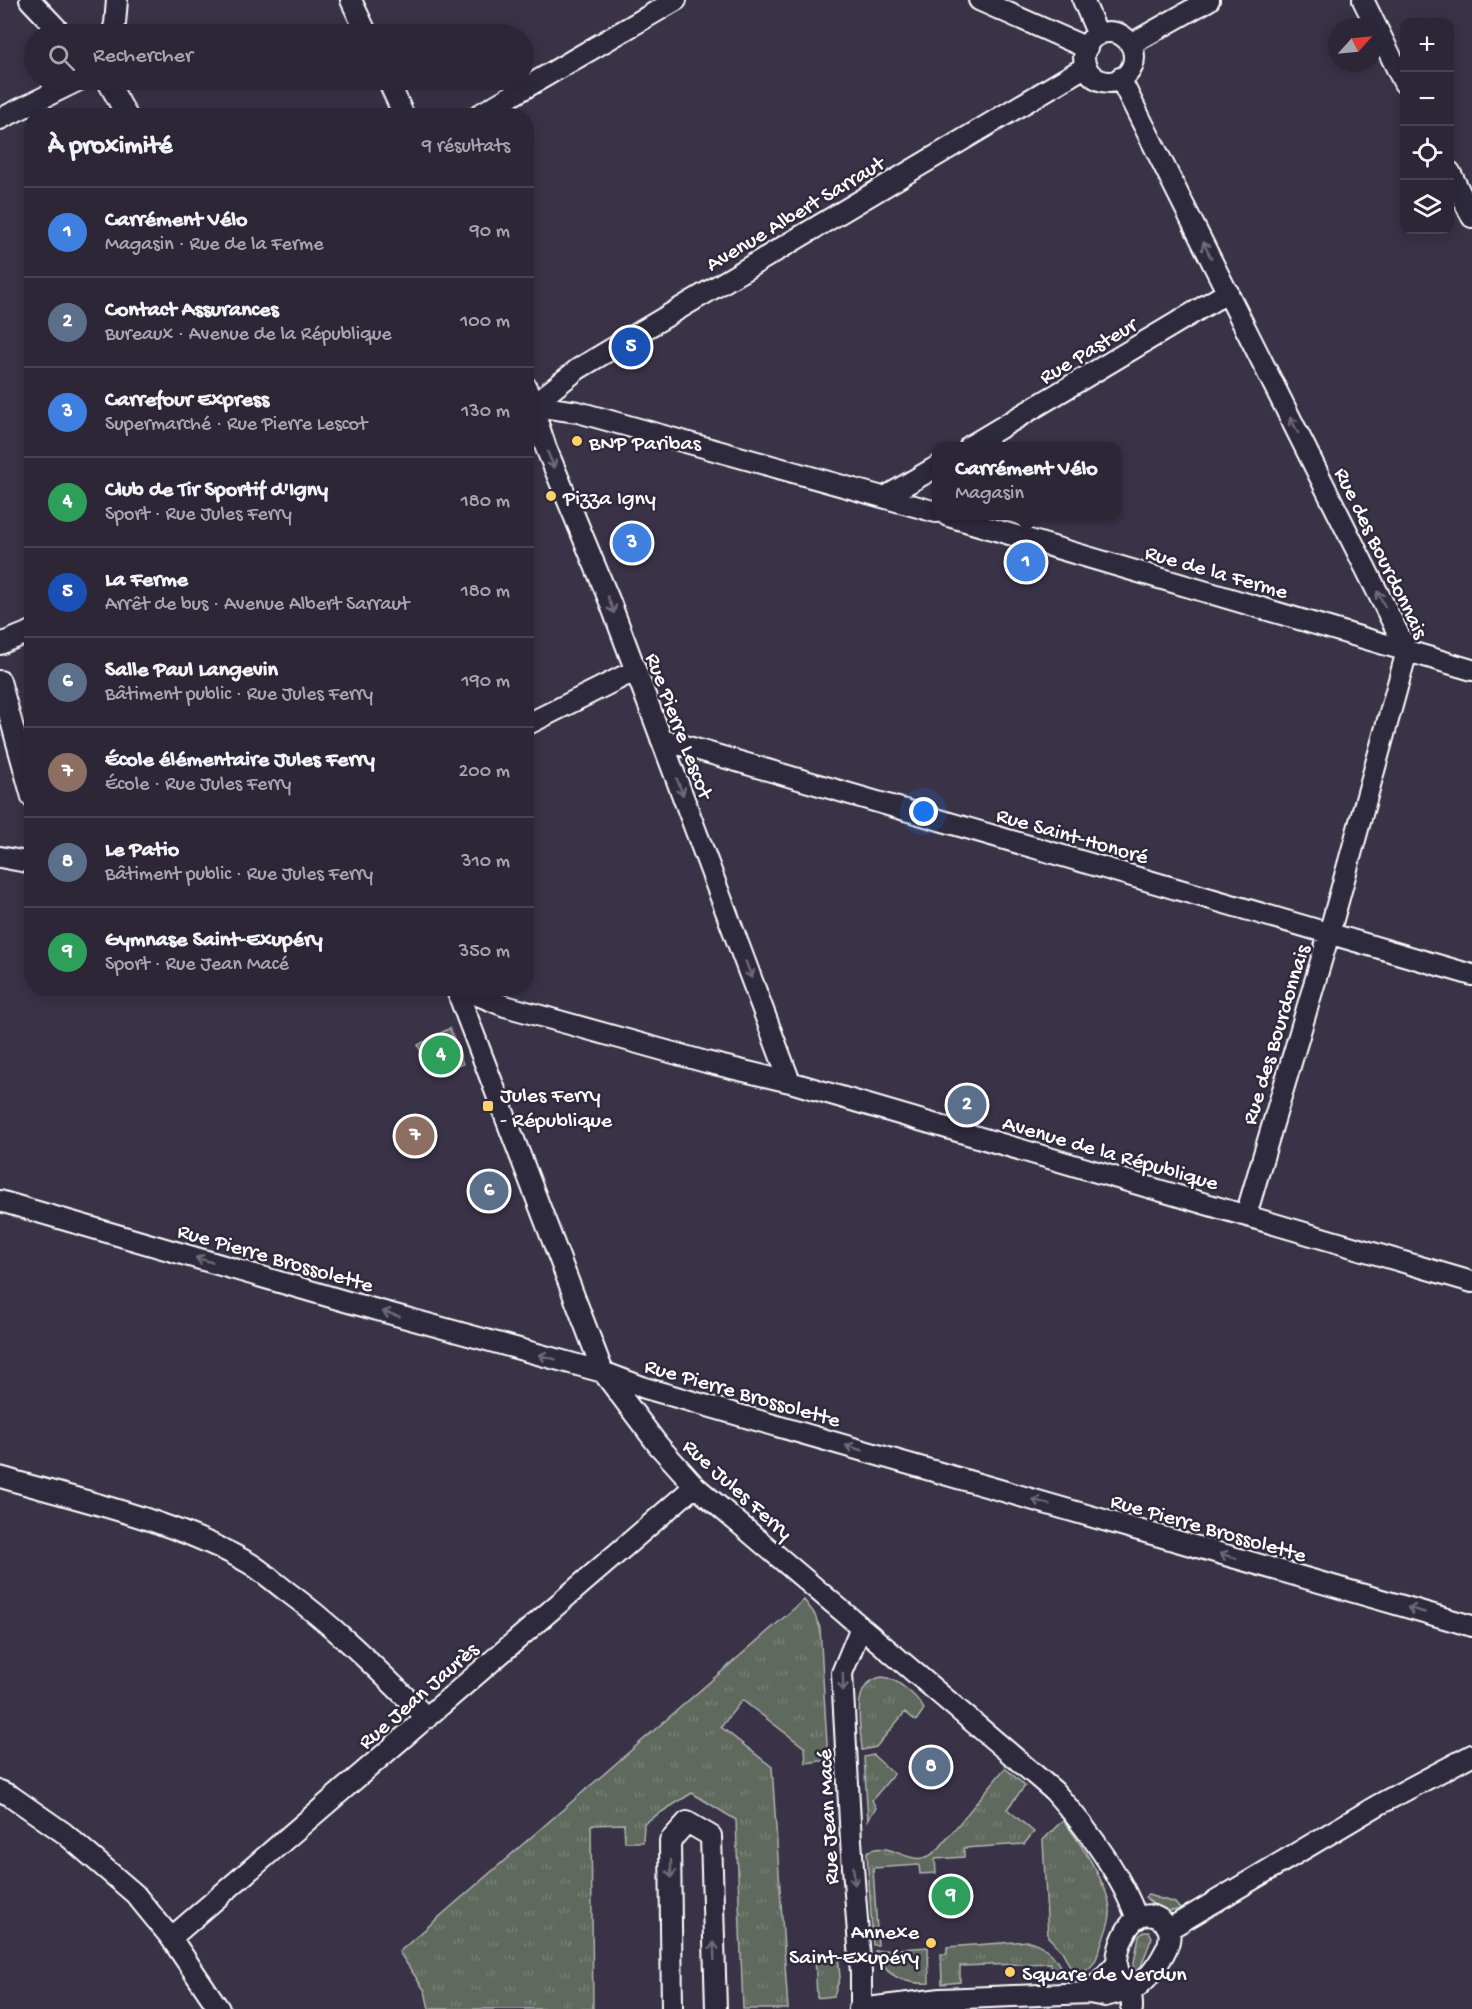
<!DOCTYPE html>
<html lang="fr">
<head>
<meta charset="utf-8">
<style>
  :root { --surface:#2c2636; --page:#342e3e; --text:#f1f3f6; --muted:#a6a5ad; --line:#484351; --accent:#d93025 }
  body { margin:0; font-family:"Gochi Hand",sans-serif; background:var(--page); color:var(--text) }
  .controls { position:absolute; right:18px; top:18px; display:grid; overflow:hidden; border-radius:12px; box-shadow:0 3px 15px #0003 }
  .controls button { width:54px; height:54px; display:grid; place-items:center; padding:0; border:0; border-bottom:2px solid var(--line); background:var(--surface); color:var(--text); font:30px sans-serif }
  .compass { position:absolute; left:1328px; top:18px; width:54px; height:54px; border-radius:50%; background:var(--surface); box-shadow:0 3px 15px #0003; rotate:63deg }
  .you { position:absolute; left:924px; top:812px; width:21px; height:21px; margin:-15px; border:4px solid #fff; border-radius:50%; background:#1a73e8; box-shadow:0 0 0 9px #1a73e833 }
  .badge { display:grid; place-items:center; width:39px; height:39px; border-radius:50%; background:var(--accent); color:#fff; font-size:20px; font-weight:700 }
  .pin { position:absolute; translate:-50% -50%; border:3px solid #fff; box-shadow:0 2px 6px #0006 }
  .popup { position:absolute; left:932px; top:442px; width:189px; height:78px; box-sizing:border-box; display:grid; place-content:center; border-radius:12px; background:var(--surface); filter:drop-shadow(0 2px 4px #0005); font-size:20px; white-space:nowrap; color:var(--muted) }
  .popup b { font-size:22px; color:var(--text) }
  .popup::after { content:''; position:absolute; left:50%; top:100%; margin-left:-12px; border:12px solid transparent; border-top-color:var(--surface) }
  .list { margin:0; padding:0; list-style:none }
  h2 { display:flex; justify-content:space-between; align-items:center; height:78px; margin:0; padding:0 24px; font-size:26px }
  h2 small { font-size:20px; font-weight:400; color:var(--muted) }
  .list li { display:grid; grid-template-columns:39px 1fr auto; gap:18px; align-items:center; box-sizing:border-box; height:90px; padding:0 24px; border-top:2px solid var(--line) }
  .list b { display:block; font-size:22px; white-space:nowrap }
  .list p { margin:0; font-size:20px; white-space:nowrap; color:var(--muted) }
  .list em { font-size:20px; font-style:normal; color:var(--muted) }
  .icon { flex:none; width:33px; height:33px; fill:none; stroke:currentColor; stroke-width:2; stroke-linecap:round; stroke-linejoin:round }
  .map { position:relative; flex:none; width:1472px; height:2009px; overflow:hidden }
  .search { position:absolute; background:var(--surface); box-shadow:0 3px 15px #0003; left:24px; top:24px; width:510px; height:66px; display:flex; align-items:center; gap:15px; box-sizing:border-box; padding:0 21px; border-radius:33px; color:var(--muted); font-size:22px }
  .panel { position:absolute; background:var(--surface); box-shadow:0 3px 15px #0003; left:24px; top:108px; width:510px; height:888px; border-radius:24px }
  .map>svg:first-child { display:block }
  .grass { fill:url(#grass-tufts); stroke:#afb4ae; stroke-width:1.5 }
  .park { fill:#5f695d; stroke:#afb4ae; stroke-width:1.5 }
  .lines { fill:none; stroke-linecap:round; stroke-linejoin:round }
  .street-casing { stroke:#fff; stroke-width:24 }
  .street { stroke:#2f2a3d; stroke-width:20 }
  .oneway { stroke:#6d6a77 }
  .poi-dot { fill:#ffd166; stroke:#2f2a3d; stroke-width:2 }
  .labels { text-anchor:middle; stroke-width:5; stroke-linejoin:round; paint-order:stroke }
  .street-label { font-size:22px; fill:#fff; stroke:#2f2a3d }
  .poi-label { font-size:22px; fill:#fff; stroke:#2f2a3d; text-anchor:start }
</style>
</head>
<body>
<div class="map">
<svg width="1472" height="2009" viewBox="0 0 1472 2009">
  <defs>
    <pattern id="grass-tufts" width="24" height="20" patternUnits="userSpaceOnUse" patternTransform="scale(1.5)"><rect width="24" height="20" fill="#5f695d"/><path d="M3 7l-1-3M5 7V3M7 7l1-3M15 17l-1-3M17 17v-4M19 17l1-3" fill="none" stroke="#778075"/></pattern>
  </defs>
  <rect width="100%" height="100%" fill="#3a3348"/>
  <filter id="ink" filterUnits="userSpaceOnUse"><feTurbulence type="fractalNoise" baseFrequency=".0167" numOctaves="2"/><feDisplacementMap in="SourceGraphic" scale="12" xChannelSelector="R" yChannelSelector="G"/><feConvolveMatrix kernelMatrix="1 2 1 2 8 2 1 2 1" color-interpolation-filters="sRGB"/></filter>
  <g filter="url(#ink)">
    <!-- grass -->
    <path class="grass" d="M 804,1600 L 814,1613 L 820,1628 L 828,1760 L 806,1763 L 805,1748 L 742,1700 L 721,1727 L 772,1767 L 788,2009 L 743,2009 L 736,1820 L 692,1793 L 644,1823 L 643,1842 L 625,1842 L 624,1824 L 591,1825 L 593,2009 L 429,2009 L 425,1991 L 399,1952 Z
      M 882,1677 C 897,1678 917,1696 924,1709 L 916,1721 L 905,1712 L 876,1747 L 862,1750 C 861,1726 849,1683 882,1677 Z
      M 873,1755 L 894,1774 L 872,1800 L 876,1808 L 868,1820 L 864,1757 Z
      M 1005,1768 L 1025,1786 L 1007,1809 L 1034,1832 L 1024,1844 L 964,1848 L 964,1857 L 935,1859 L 936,1873 L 920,1874 L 919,1865 L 873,1868 L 878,1945 L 873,1945 L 867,1852 C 894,1837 914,1877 940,1847 Z
      M 1063,1820 C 1078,1839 1113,1891 1110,1915 C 1109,1924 1105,1933 1102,1942 C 1096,1961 1095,1968 1075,1976 L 1062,1951 L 1048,1937 L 1043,1840 Z
      M 1148,1895 L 1175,1903 L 1180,1909 C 1166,1914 1155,1907 1145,1897 Z
      M 1144,1932 L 1149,1932 L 1152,1937 L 1140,1969 L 1136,1971 L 1133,1967 L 1139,1936 Z
      M 1029,1941 C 1049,1946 1058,1960 1065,1977 L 1052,1978 L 1051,1963 L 960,1966 L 960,1982 L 942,1984 L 941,1954 L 947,1954 L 947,1947 Z
      M 928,1947 L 929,1983 C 906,1985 882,1975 875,1951 Z
      M 838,1953 L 840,1978 L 834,1996 L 817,1998 L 815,1955 Z"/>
    <!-- park -->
    <path class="park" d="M 450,1028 L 463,1064 L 431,1074 L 418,1045 Z"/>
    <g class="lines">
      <!-- street casing -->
      <g class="street-casing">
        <path id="street" d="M 30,0 L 62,34
          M 351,0 L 367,34
          M 979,0 L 1087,48
          M 1083,0 L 1098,35
          M 1363,0 L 1404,83
          M1084 57a25 25 0 1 1 50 0a25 25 0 1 1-50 0Z
          M 112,34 L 115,24 L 117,0
          M 1131,44 L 1209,0
          M 1120,78 L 1407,651 L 1329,934 L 1246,1215
          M 107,80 L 127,116
          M 388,80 L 404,116
          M 477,116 L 676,0
          M 0,119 L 79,80
          M 1450,172 L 1472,217
          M 526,387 L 546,448 L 610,602 L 790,1082
          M 527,405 L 578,412 L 936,512
          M 533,405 L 578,369 L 1085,67
          M 970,446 L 1228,292
          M 885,497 L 936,467
          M 948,516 L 1472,670
          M 0,644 L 32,631
          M 0,681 L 32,797
          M 526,725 L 634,671
          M 661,739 L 1472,975
          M 0,857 L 32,863
          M 456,988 L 603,1372 L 658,1445 L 695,1486 L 1054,1791 C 1087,1828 1120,1871 1137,1919
          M 460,988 L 505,1006 L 706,1062 L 790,1082 L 1472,1282
          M 0,1201 L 348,1302 L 603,1372 L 645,1388 L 1472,1626
          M 0,1477 C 82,1501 174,1520 249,1563 C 261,1570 273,1581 285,1590 C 337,1628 381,1673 427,1718
          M 0,1791 L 11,1796 L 64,1833 L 135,1894 L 171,1938 L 219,2009
          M 1169,1929 L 1378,1805 L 1472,1755
          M 171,1938 L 695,1486
          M 1131,1992 C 1143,1983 1151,1975 1159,1962 C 1163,1955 1168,1948 1169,1941 C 1173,1925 1155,1910 1140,1917 C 1126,1923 1118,1947 1117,1961 C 1116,1976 1129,1986 1131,1995 C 1132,1999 1132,2005 1132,2009
          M 1089,1993 L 1117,1963
          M 861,2008 L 861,1973 L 851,1841 L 842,1673 L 861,1627
          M 672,2009 L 670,1841 L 687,1822 L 711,1836 L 716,2009
          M 859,2009 L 941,1999 L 1089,1993 L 1105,1996 L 1128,1990"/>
      </g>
      <!-- street -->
      <use href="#street" class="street"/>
    </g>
    <!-- one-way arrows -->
    <defs><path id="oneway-shaft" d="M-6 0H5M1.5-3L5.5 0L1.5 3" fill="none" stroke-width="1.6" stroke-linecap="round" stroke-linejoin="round" transform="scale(1.5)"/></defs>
    <g class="oneway">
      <use href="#oneway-shaft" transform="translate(1207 250) rotate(-117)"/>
      <use href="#oneway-shaft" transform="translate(1294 425) rotate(-117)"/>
      <use href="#oneway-shaft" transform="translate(551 460) rotate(67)"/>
      <use href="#oneway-shaft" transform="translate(1381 599) rotate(-117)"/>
      <use href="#oneway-shaft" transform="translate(611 605) rotate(69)"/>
      <use href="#oneway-shaft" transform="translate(680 787) rotate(69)"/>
      <use href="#oneway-shaft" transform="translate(749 970) rotate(69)"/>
      <use href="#oneway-shaft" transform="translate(204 1260) rotate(-164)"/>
      <use href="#oneway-shaft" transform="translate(391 1314) rotate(-164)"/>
      <use href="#oneway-shaft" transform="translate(547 1357) rotate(-165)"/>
      <use href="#oneway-shaft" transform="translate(854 1448) rotate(-164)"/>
      <use href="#oneway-shaft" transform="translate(1041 1502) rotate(-164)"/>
      <use href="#oneway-shaft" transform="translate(1228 1556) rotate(-164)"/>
      <use href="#oneway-shaft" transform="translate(1416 1610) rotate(-164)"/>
      <use href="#oneway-shaft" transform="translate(843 1682) rotate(89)"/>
      <use href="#oneway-shaft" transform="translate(671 1869) rotate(89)"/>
      <use href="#oneway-shaft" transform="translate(854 1876) rotate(86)"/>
      <use href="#oneway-shaft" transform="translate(714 1951) rotate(-92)"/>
    </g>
  </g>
  <!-- markers -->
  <g class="poi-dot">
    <circle cx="577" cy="441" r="6"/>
    <circle cx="551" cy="496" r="6"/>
    <rect x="482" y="1100" width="12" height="12" rx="3"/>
    <circle cx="931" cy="1943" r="6"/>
    <circle cx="1010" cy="1972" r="6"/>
  </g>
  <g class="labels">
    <!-- street labels -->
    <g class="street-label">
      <text transform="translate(794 212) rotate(-31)" y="8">Avenue Albert Sarraut</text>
      <text transform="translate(1087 349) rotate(-31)" y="8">Rue Pasteur</text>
      <text transform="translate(1383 552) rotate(64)" y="8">Rue des Bourdonnais</text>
      <text transform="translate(1217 570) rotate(16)" y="8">Rue de la Ferme</text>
      <text transform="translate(681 725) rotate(69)" y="8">Rue Pierre Lescot</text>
      <text transform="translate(1073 834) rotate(16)" y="8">Rue Saint-Honoré</text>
      <text transform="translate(1274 1034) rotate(-73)" y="8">Rue des Bourdonnais</text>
      <text transform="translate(1111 1151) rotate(16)" y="8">Avenue de la République</text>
      <text transform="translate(276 1256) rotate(16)" y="8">Rue Pierre Brossolette</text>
      <text transform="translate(743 1391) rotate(16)" y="8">Rue Pierre Brossolette</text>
      <text transform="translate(739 1488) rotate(42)" y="8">Rue Jules Ferry</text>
      <text transform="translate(1209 1526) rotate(16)" y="8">Rue Pierre Brossolette</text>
      <text transform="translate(417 1694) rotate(-41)" y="8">Rue Jean Jaurès</text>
      <text transform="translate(826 1817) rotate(-93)" y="8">Rue Jean Macé</text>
    </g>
    <!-- poi labels -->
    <g class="poi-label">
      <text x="589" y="449">BNP Paribas</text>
      <text x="563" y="504">Pizza Igny</text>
      <text x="500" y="1101">Jules Ferry<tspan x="500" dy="25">- République</tspan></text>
      <text x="919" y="1938" text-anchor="end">Annexe<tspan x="919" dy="25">Saint-Exupéry</tspan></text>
      <text x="1022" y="1980">Square de Verdun</text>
    </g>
  </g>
</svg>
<div class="controls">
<button>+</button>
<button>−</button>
<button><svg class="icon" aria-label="locate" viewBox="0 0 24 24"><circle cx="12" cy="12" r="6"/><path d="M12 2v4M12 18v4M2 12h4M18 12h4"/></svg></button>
<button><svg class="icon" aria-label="layers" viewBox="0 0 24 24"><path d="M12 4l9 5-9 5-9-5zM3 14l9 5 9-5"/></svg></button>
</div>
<svg class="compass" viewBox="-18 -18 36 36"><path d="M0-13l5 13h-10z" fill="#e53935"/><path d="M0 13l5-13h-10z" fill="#a6a5ad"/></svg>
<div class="you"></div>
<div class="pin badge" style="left:1026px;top:562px;background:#3f7fe0">1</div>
<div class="popup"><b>Carrément Vélo</b>Magasin</div>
<div class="pin badge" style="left:967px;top:1105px;background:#5c6f8a">2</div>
<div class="pin badge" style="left:632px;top:543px;background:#3f7fe0">3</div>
<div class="pin badge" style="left:441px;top:1055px;background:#2e9e5b">4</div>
<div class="pin badge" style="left:631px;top:347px;background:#1a4fb4">5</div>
<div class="pin badge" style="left:489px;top:1191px;background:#5c6f8a">6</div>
<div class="pin badge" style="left:415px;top:1136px;background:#8d6e63">7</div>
<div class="pin badge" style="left:931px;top:1767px;background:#5c6f8a">8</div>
<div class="pin badge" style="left:951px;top:1896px;background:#2e9e5b">9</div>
<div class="search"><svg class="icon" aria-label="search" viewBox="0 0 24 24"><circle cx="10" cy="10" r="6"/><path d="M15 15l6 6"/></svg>Rechercher</div>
<section class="panel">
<h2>À proximité<small>9 résultats</small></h2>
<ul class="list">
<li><span class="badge" style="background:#3f7fe0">1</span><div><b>Carrément Vélo</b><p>Magasin · Rue de la Ferme</p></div><em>90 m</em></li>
<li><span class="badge" style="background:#5c6f8a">2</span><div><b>Contact Assurances</b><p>Bureaux · Avenue de la République</p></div><em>100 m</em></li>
<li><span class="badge" style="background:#3f7fe0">3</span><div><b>Carrefour Express</b><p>Supermarché · Rue Pierre Lescot</p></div><em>130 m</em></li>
<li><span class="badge" style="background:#2e9e5b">4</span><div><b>Club de Tir Sportif d'Igny</b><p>Sport · Rue Jules Ferry</p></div><em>180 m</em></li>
<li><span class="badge" style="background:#1a4fb4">5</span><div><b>La Ferme</b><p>Arrêt de bus · Avenue Albert Sarraut</p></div><em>180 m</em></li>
<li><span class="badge" style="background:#5c6f8a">6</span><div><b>Salle Paul Langevin</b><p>Bâtiment public · Rue Jules Ferry</p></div><em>190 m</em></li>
<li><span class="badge" style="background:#8d6e63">7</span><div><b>École élémentaire Jules Ferry</b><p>École · Rue Jules Ferry</p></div><em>200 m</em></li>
<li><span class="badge" style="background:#5c6f8a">8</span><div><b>Le Patio</b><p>Bâtiment public · Rue Jules Ferry</p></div><em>310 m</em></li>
<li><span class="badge" style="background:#2e9e5b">9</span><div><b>Gymnase Saint-Exupéry</b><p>Sport · Rue Jean Macé</p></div><em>350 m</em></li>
</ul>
</section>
</div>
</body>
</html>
